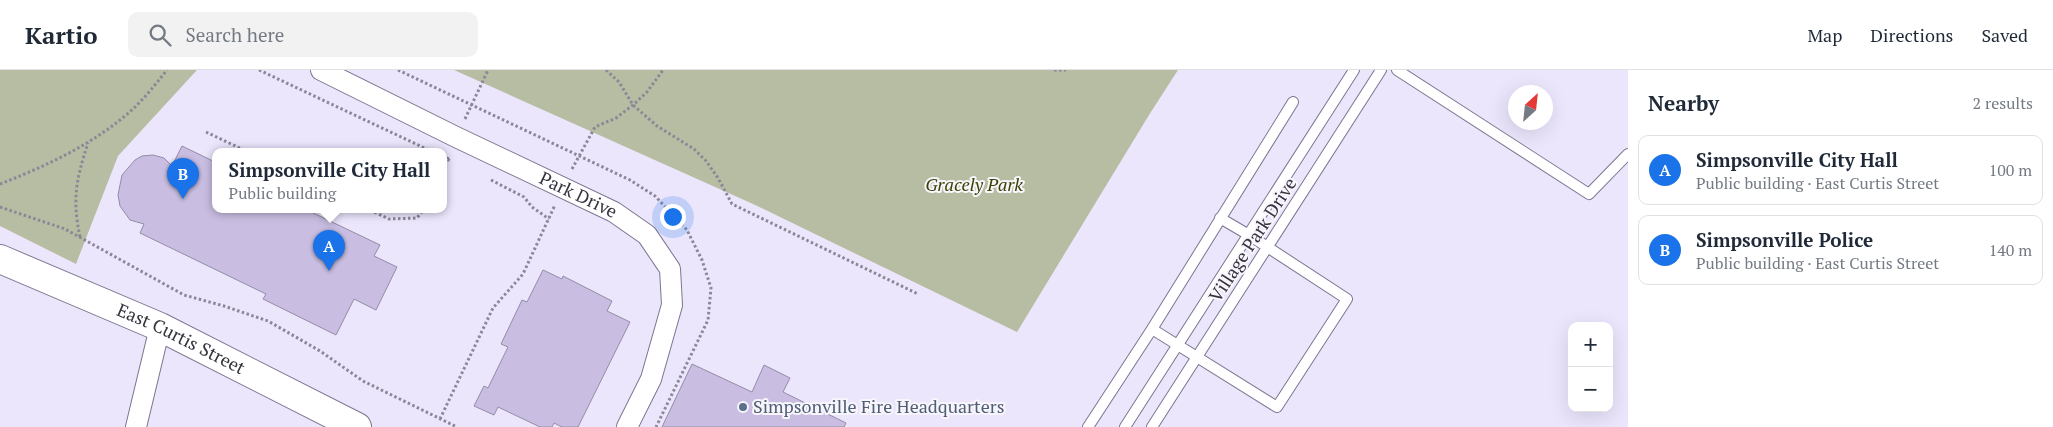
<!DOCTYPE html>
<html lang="en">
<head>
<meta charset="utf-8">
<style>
  :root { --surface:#fff; --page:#f2f2f3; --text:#1f2937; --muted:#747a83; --line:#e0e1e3; --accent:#1a73e8 }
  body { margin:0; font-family:"PT Serif",serif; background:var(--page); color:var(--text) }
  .controls { position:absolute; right:15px; bottom:15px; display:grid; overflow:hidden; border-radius:10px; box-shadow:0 5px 20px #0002 }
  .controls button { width:45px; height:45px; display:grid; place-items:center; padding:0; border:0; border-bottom:1px solid var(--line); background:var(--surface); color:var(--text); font:25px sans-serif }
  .compass { position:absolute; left:1508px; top:15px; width:45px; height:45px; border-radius:50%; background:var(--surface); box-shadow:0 5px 20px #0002; rotate:27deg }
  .you { position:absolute; left:672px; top:146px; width:18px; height:18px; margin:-12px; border:4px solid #fff; border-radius:50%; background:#1a73e8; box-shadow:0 0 0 8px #1a73e833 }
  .badge { display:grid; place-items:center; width:32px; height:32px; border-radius:50%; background:var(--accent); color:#fff; font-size:16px; font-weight:700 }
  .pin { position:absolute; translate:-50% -41px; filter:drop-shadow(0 1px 2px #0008) }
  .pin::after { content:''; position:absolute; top:26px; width:18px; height:15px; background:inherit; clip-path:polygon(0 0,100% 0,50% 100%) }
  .popup { position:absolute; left:212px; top:78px; width:235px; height:65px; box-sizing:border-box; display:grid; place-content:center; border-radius:10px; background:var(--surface); filter:drop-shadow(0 1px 4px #0005); font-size:16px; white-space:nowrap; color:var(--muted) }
  .popup b { font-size:19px; color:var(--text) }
  .popup::after { content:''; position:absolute; left:50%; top:100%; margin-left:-10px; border:10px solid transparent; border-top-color:var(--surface) }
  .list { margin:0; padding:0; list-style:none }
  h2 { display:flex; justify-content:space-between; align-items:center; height:65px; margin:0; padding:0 20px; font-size:21px }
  h2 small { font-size:16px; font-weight:400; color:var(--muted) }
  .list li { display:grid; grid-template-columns:32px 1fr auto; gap:15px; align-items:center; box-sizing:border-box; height:70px; margin:0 10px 10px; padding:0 10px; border:1px solid var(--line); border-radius:10px }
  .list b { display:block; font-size:19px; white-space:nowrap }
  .list p { margin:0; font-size:16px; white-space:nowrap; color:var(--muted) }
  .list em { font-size:16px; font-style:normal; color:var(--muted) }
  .icon { flex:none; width:28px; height:28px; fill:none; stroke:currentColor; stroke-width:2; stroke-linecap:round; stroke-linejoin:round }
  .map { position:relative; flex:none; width:1628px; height:357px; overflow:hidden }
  header { display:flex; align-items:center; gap:30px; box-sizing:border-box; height:70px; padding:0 25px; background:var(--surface); border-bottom:1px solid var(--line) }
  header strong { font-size:24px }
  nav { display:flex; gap:28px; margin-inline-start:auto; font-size:18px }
  .search { width:350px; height:45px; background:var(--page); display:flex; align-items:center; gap:12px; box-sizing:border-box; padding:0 18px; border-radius:10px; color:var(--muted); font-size:19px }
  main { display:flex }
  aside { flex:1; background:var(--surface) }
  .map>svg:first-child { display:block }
  .green { fill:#b7bda2 }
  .building { fill:#c9bee2; stroke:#948ca6 }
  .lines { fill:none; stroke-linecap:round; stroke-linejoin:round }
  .service-casing { stroke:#7d758f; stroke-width:12 }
  .minor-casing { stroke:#7d758f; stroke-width:22 }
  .secondary-casing { stroke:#7d758f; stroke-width:30 }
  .path { stroke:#8b8797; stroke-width:3; stroke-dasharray:2.5 2.5; stroke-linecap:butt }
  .service { stroke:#fff; stroke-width:10 }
  .minor { stroke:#fff; stroke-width:20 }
  .secondary { stroke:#fff; stroke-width:28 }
  .service-dot { fill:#5c6f8a; stroke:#f8f6fc; stroke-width:2 }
  .labels { text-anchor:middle; stroke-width:4; stroke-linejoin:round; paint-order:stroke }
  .park-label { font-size:18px; font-style:italic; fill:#3b4202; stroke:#f8f6fc }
  .street-label { font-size:18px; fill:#36333e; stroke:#f8f6fc }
  .service-label { font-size:18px; fill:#4e5e75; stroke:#f8f6fc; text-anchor:start }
</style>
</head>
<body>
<header>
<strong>Kartio</strong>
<div class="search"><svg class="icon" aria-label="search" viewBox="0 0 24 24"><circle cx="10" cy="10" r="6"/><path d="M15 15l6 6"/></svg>Search here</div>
<nav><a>Map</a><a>Directions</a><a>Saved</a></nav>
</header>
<main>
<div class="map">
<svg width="1628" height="357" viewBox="0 0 1628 357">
  <rect width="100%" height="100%" fill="#ece6fd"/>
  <!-- green -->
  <path class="green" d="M 0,0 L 197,0 L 118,86 L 76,194 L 0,156 Z
    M 454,0 L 1178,0 L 1149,45 L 1017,262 L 753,134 Z"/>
  <!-- building -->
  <path class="building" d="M 182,76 L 215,92 L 215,140 L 307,140 L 380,175 L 374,186 L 397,197 L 376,240 L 354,229 L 336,265 L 263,229 L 266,224 L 140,163 L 144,154 L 130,150 L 120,136 L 118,125 L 122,105 L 135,90 L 142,86 L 153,85 L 164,88 L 172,96 Z
    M 543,200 L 562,209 L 563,206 L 612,231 L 607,241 L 630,252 L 578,357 L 562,357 L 554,353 L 552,357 L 540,357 L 498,337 L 494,345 L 474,336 L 484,316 L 488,318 L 508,277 L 501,274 L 522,230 L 527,232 Z
    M 692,294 L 752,322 L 764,295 L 790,308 L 783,322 L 846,353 L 844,357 L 662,357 Z"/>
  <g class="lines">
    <!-- service casing -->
    <g class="service-casing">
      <path id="service" d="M 1397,0 L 1589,124 L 1628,84
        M 1152,259 L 1277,337 L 1347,229 L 1249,165 L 1220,148
        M 1088,357 L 1152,259 L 1293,32
        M 1125,357 L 1354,0
        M 1152,357 L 1381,0"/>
    </g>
    <!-- minor casing -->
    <g class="minor-casing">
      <g id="minor">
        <path id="s1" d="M 321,0 L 456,67 L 614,142 L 647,165 L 670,199 L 672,235 L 651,309 L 627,357"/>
        <path d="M 136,357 L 160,257"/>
      </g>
    </g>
    <!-- secondary casing -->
    <g class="secondary-casing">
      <g id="secondary">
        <path id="s2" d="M 0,189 L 160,257 L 357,357"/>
      </g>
    </g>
    <!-- path -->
    <path class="path" d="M 259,0 L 433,82
      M 398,0 L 630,110 L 655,126 L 687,160 L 702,190 L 711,218 L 708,250 L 656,357
      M 606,0 L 619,12 L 633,35 L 657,56 L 694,79 L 706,91 L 718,108 L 732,134 L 918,224
      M 1054,0 L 1066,0
      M 465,49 L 488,0
      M 206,62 L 248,82
      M 443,87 L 451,91
      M 443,98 L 448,87
      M 572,99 L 595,57 L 616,48 L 633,35 L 647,22 L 663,0
      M 491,110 L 524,127 L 532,137 L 549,149
      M 0,114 C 44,97 89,76 125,46 C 141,33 154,16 167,0
      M 0,137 L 65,159 L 184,225 L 224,236 L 268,251 L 320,281 L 363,311 L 457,357
      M 370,140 L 389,149 L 417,148 L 423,140
      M 80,167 C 72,129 76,110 88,73
      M 440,349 L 493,238 L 523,204 L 555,135"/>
    <!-- service -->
    <use href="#service" class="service"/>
    <!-- minor -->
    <use href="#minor" class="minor"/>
    <!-- secondary -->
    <use href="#secondary" class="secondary"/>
  </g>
  <!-- markers -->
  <circle class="service-dot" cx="743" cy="337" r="5"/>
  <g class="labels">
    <!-- park labels -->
    <g class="park-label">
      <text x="974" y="121">Gracely Park</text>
    </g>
    <!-- street labels -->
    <g class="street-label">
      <text dy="6" stroke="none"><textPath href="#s1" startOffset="286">Park Drive</textPath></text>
      <text transform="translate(1253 170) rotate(-57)" y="6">Village Park Drive</text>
      <text dy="6" stroke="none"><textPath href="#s2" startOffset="198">East Curtis Street</textPath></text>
    </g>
    <!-- service labels -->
    <g class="service-label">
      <text x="753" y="343">Simpsonville Fire Headquarters</text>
    </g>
  </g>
</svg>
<div class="controls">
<button>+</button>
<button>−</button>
</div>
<svg class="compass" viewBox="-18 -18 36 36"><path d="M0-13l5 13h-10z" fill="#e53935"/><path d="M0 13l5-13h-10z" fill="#747a83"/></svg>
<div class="you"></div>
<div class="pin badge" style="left:329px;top:201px">A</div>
<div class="popup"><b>Simpsonville City Hall</b>Public building</div>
<div class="pin badge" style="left:183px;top:129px">B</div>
</div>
<aside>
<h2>Nearby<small>2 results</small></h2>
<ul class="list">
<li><span class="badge">A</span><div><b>Simpsonville City Hall</b><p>Public building · East Curtis Street</p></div><em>100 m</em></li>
<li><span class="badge">B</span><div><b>Simpsonville Police</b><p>Public building · East Curtis Street</p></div><em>140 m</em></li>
</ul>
</aside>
</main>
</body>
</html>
